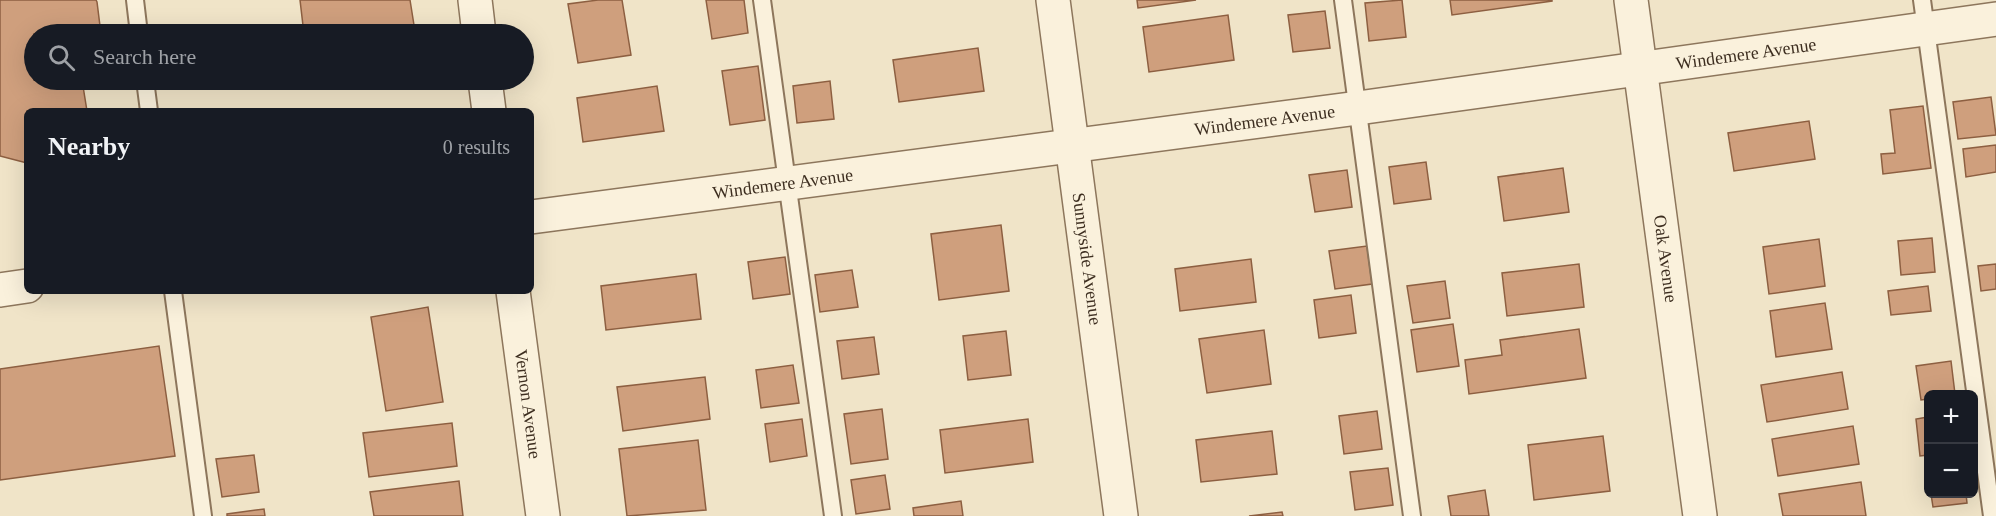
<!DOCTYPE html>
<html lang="en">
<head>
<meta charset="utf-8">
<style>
  :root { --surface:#171b24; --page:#242831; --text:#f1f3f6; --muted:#9ea1a6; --line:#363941 }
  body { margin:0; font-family:"Times New Roman",serif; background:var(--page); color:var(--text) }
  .controls { position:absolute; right:18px; bottom:18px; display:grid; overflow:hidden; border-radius:9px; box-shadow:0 6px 24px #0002 }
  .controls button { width:54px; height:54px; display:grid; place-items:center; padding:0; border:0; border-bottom:2px solid var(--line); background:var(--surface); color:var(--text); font:30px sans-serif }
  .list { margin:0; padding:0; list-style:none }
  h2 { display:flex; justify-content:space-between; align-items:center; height:78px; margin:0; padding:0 24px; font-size:26px }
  h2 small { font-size:20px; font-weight:400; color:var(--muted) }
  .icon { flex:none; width:33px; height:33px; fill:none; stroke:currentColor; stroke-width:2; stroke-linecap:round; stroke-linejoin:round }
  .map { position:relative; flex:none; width:1996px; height:516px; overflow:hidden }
  .search { position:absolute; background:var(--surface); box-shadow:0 6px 24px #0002; left:24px; top:24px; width:510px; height:66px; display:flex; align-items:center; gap:15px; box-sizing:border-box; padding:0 21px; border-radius:33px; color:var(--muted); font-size:22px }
  .panel { position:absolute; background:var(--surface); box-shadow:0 6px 24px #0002; left:24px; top:108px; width:510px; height:186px; border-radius:9px }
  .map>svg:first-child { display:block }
  .building { fill:#cf9f7d; stroke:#8d5f41; stroke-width:1.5 }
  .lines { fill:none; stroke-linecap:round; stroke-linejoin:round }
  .lane-casing { stroke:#8d765c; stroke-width:20 }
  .street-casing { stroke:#8d765c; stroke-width:36 }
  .lane { stroke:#faf1dc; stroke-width:16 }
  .street { stroke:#faf1dc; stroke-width:33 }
  .labels { text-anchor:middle; stroke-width:5; stroke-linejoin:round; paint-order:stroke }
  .street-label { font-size:18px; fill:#3d2e20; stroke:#f7eed8 }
</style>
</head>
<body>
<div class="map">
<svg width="1996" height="516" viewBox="0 0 1996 516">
  <rect width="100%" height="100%" fill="#f0e4c8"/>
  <!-- building -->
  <path class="building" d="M 0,0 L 96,0 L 97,2 L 101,34 L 34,34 L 34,80 L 82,80 L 87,111 L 27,111 L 27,163 L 0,156 Z
    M 300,0 L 410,0 L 414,25 L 344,34 L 304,34 Z
    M 598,0 L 622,0 L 631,55 L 578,63 L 568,4 Z
    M 706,0 L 744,0 L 748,33 L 712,39 Z
    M 1137,0 L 1196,0 L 1138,8 Z
    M 1402,0 L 1406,37 L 1369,41 L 1365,3 Z
    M 1450,0 L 1552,0 L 1552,1 L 1452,15 Z
    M 1325,11 L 1330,48 L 1293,52 L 1288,15 Z
    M 1228,15 L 1234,60 L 1149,72 L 1143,27 Z
    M 978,48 L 984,91 L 899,102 L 893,60 Z
    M 758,66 L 765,120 L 730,125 L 722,71 Z
    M 175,80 L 213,80 L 213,82 L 176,86 Z
    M 830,81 L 834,119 L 797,123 L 793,86 Z
    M 657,86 L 664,131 L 583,142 L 577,98 Z
    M 1991,97 L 1996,135 L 1958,139 L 1953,102 Z
    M 1923,106 L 1931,168 L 1883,174 L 1881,154 L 1895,153 L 1890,110 Z
    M 1809,121 L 1815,159 L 1734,171 L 1728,133 Z
    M 1996,145 L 1996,172 L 1966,177 L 1963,149 Z
    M 1426,162 L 1431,199 L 1394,204 L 1389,167 Z
    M 1563,168 L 1569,212 L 1504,221 L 1498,177 Z
    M 1347,170 L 1352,207 L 1315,212 L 1309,175 Z
    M 1001,225 L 1009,291 L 939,300 L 931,234 Z
    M 1932,238 L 1935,272 L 1901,275 L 1898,241 Z
    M 1819,239 L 1825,286 L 1769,294 L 1763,247 Z
    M 1367,246 L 1372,284 L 1335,289 L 1329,251 Z
    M 785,257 L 790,294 L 753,299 L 748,262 Z
    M 1251,259 L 1256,302 L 1180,311 L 1175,269 Z
    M 1579,264 L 1584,307 L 1507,316 L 1502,273 Z
    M 1996,264 L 1996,289 L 1981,291 L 1978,266 Z
    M 852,270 L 858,307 L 820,312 L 815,275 Z
    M 696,274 L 701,319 L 606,330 L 601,286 Z
    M 1445,281 L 1450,318 L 1413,323 L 1407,286 Z
    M 1928,286 L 1931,311 L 1891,315 L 1888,291 Z
    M 1351,295 L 1356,333 L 1319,338 L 1314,300 Z
    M 1825,303 L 1832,349 L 1776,357 L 1770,311 Z
    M 428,307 L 443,402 L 386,411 L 371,317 Z
    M 1453,324 L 1459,366 L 1417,372 L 1411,330 Z
    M 1579,329 L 1586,378 L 1469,394 L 1465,360 L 1502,355 L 1500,340 Z
    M 1264,330 L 1271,384 L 1207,393 L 1199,339 Z
    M 1006,331 L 1011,375 L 968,380 L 963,336 Z
    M 874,337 L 879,374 L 842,379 L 837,341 Z
    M 159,346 L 175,456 L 0,480 L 0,369 Z
    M 1951,361 L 1955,394 L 1928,394 L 1928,399 L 1921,400 L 1916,366 Z
    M 793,365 L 799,403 L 761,408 L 756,370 Z
    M 1842,372 L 1848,409 L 1767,422 L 1761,385 Z
    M 705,377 L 710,419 L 623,431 L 617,387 Z
    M 882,409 L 888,459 L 851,464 L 844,414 Z
    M 1377,411 L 1382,449 L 1344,454 L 1339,416 Z
    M 1928,417 L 1928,455 L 1920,456 L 1916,419 Z
    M 802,419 L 807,456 L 770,462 L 765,424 Z
    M 1028,419 L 1033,462 L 945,473 L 940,430 Z
    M 452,423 L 457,466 L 369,477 L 363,433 Z
    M 1853,426 L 1859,464 L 1778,476 L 1772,439 Z
    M 1272,431 L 1277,474 L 1201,482 L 1196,440 Z
    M 1603,436 L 1610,491 L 1534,500 L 1528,445 Z
    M 698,440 L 706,510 L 627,516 L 619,449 Z
    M 254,455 L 259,492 L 222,497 L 216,459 Z
    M 1388,468 L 1393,505 L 1355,510 L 1350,472 Z
    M 885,475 L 890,509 L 856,514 L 851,480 Z
    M 459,481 L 463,516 L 374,516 L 370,492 Z
    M 1861,482 L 1866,516 L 1783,516 L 1779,494 Z
    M 1485,490 L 1489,516 L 1451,516 L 1448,496 Z
    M 1931,494 L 1966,494 L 1967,503 L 1933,507 Z
    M 961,501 L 963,516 L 914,516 L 913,508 Z
    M 264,509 L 265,516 L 227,516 L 227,514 Z
    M 1282,512 L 1283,516 L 1249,516 Z"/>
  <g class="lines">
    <!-- lane casing -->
    <g class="lane-casing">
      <path id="lane" d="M 135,0 L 139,34
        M 762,0 L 833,516
        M 1343,0 L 1412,516
        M 1922,0 L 1992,516
        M 145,80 L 149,111
        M 173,291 L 203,516"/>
    </g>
    <!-- street casing -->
    <g class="street-casing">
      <g id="street">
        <path d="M 475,0 L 479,34"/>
        <path id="s1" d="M 1053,0 L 1121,516"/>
        <path id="s2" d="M 1631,0 L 1700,516"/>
        <path d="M 485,80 L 489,111"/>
        <path id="s3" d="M 531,217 L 1358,108 L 1996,19"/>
        <path d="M 0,290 L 27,286"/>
        <path id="s4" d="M 513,291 L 543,516"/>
      </g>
    </g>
    <!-- lane -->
    <use href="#lane" class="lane"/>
    <!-- street -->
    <use href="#street" class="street"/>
  </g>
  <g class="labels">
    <!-- street labels -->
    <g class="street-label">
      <text dy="6" stroke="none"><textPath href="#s3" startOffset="1226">Windemere Avenue</textPath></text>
      <text dy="6" stroke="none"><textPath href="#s3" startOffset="740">Windemere Avenue</textPath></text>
      <text dy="6" stroke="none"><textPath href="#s3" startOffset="254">Windemere Avenue</textPath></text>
      <text dy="6" stroke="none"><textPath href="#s1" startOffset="261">Sunnyside Avenue</textPath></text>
      <text dy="6" stroke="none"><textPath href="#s2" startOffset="261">Oak Avenue</textPath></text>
      <text dy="6" stroke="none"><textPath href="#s4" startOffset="114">Vernon Avenue</textPath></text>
    </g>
  </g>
</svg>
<div class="controls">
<button>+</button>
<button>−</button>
</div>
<div class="search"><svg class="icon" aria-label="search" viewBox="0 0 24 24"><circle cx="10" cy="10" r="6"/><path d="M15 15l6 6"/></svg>Search here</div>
<section class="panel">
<h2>Nearby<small>0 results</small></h2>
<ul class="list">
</ul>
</section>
</div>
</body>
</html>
